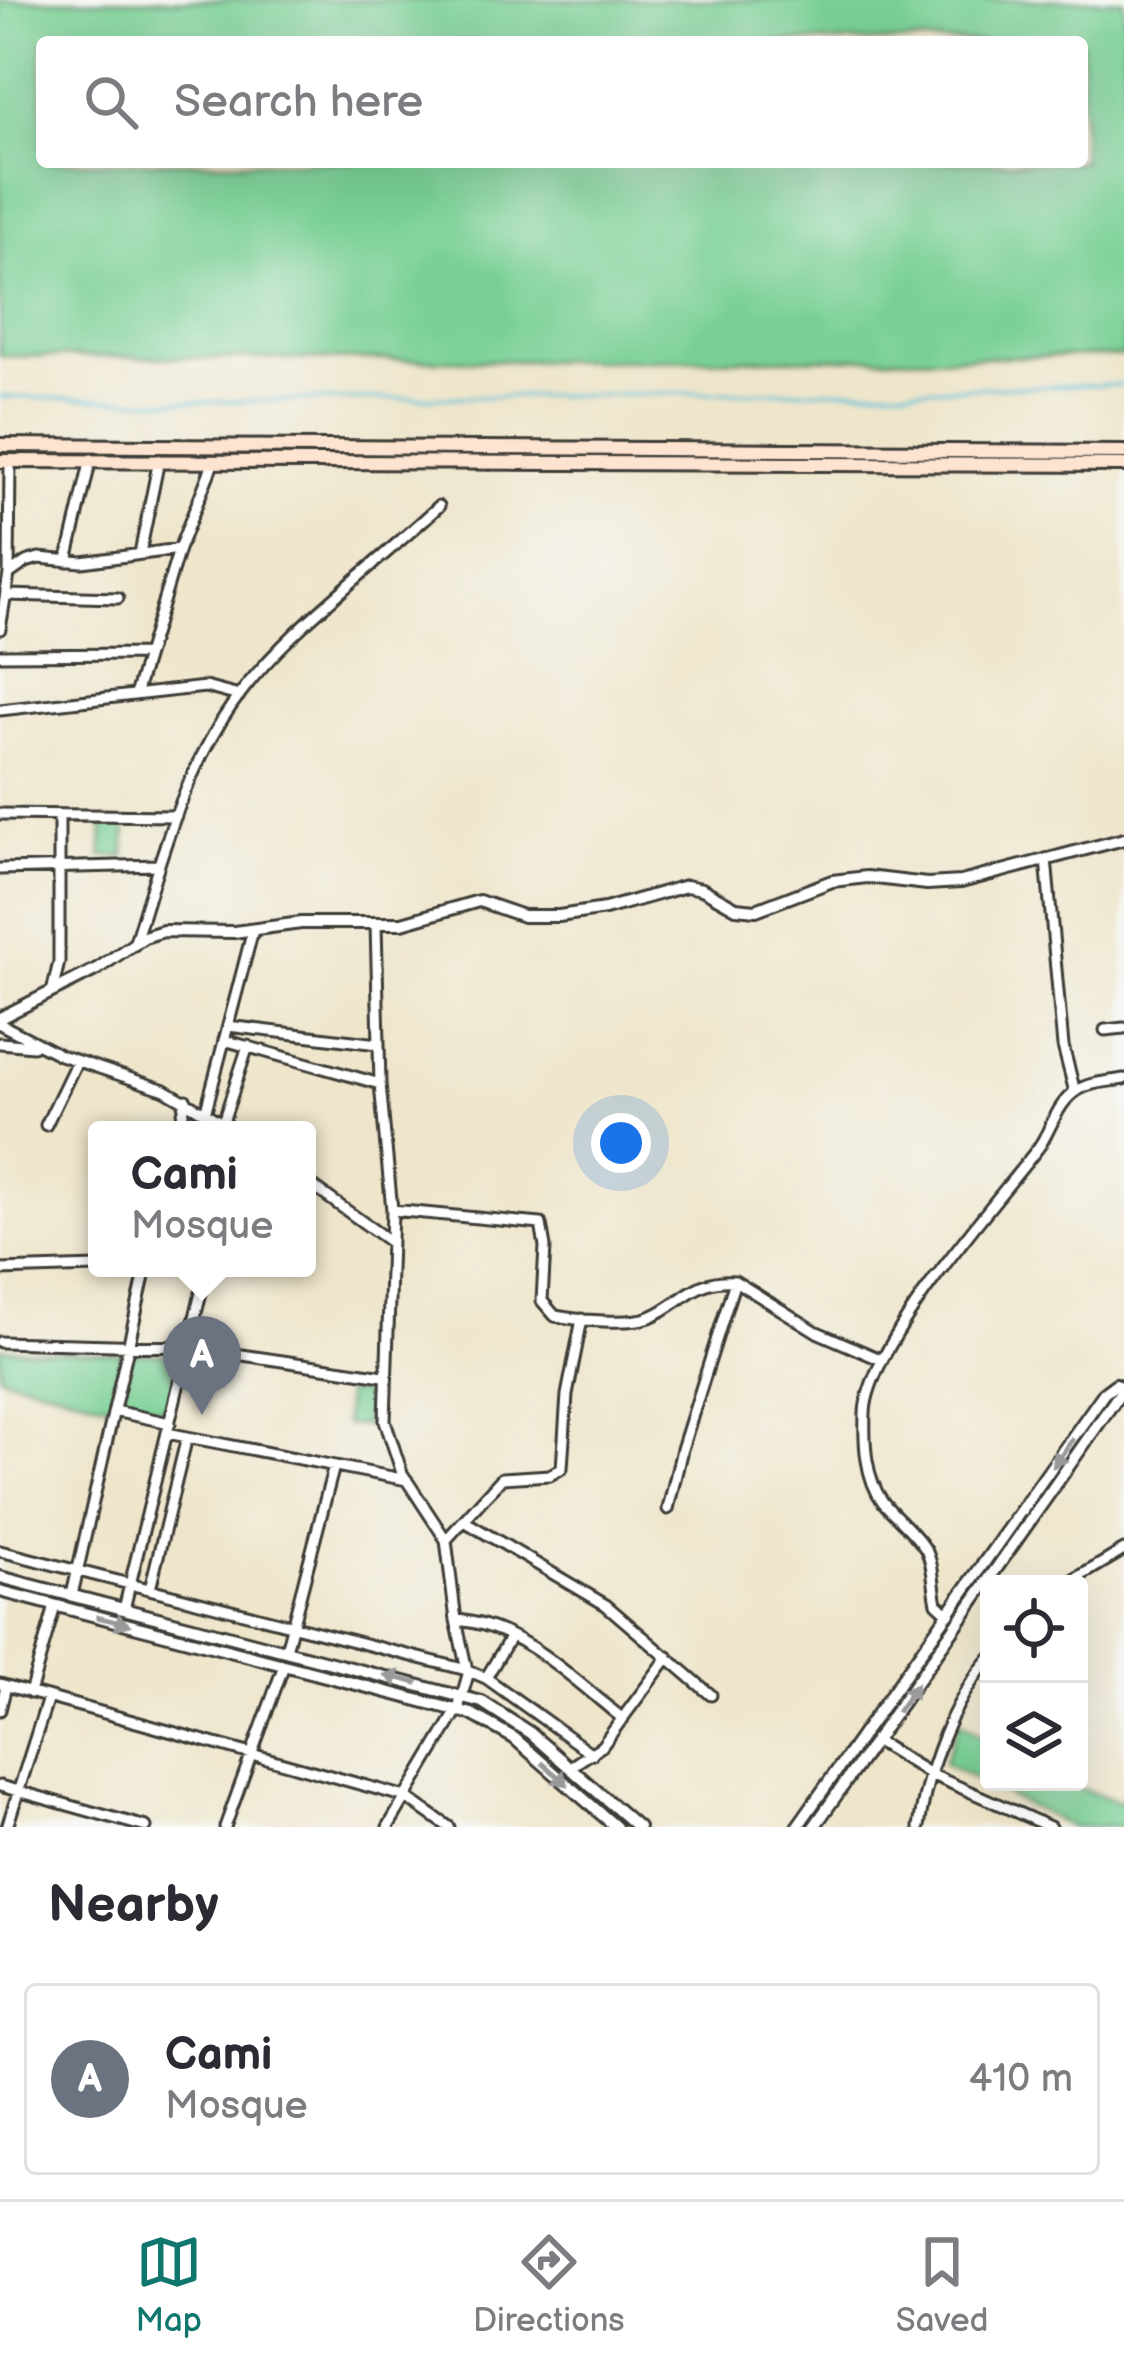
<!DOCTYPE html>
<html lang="en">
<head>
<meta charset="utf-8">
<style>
  :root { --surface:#fff; --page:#f7f7f7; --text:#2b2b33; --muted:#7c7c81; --line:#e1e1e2; --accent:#0f766e }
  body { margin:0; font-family:"Balsamiq Sans",sans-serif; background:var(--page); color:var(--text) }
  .controls { position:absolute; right:36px; bottom:36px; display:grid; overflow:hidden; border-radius:12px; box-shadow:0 12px 48px #0002 }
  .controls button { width:108px; height:108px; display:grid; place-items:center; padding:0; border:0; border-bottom:3px solid var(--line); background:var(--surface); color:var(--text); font:60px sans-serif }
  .you { position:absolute; left:621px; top:1143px; width:42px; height:42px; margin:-30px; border:9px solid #fff; border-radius:50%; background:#1a73e8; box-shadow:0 0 0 18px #1a73e833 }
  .badge { display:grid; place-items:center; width:78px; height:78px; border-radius:50%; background:var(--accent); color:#fff; font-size:39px; font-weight:700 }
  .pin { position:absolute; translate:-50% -99px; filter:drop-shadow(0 3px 6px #0008) }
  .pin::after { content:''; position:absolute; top:63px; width:42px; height:36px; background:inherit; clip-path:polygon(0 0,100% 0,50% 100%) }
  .popup { position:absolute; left:88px; top:1121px; width:228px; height:156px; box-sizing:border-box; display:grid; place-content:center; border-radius:12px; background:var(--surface); filter:drop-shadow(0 3px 9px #0005); font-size:39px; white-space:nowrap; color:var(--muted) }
  .popup b { font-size:45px; color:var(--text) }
  .popup::after { content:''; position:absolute; left:50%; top:100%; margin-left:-24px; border:24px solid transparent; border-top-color:var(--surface) }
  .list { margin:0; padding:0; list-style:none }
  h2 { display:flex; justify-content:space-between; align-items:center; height:156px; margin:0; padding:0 48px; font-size:51px }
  h2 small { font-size:39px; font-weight:400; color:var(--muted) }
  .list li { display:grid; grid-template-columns:78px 1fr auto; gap:36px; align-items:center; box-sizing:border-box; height:192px; margin:0 24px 24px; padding:0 24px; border:3px solid var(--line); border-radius:12px }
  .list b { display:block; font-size:45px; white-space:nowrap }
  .list p { margin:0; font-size:39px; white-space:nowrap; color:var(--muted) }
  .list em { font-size:39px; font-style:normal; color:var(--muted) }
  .icon { flex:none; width:66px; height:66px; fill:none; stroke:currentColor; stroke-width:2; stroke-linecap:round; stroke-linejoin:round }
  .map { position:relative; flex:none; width:1124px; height:1827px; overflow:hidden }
  .search { position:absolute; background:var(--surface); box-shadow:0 12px 48px #0002; left:36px; right:36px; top:36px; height:132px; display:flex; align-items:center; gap:30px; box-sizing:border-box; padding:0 42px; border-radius:12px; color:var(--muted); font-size:45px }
  .sheet { height:372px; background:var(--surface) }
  nav { display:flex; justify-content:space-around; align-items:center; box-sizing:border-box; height:168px; border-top:3px solid var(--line); background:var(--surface); font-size:33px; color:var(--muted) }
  nav a { display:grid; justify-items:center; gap:6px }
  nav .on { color:var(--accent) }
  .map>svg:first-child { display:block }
  .green { fill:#79d095; stroke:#4a7658; stroke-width:3; fill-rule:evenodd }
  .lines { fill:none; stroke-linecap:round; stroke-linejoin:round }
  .stream { stroke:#5bc1d9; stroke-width:3 }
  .minor-casing { stroke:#3c3a36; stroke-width:15 }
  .tertiary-casing { stroke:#3c3a36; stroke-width:16 }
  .secondary-casing { stroke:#3c3a36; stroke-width:18 }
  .minor { stroke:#fff; stroke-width:9 }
  .tertiary { stroke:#fff; stroke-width:10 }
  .secondary { stroke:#fde4d1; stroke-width:12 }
  .oneway { fill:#999 }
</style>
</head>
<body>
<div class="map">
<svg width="1124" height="1827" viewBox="0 0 1124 1827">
  <rect width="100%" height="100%" fill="#f6f6f2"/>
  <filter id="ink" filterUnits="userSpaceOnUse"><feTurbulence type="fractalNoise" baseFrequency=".00833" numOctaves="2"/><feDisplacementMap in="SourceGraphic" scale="24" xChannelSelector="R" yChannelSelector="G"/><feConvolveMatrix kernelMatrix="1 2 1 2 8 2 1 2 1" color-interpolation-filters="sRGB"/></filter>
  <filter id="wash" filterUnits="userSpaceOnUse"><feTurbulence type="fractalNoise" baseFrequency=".004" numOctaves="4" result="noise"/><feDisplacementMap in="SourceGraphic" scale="48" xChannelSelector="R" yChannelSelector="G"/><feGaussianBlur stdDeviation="2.7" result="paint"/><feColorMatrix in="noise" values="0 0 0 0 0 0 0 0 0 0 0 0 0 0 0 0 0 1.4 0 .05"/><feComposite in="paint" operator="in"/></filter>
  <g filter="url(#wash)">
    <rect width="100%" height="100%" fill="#eee5ca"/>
    <!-- green -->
    <path class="green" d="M 0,0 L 1124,0 L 1124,356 L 518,361 L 0,356 ZM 1082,42 L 1082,162 L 42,162 L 42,42 Z
      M 103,821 L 126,822 L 125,857 L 102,856 Z
      M 0,1348 L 122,1354 L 111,1405 L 0,1376 Z
      M 132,1353 L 179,1355 L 169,1410 L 121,1399 Z
      M 345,1393 L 366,1393 L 366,1425 L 345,1425 Z
      M 960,1721 L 989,1740 L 989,1782 L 1059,1782 L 1124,1803 L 1124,1827 L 1071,1827 L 944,1763 Z"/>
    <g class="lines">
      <!-- stream -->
      <path class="stream" d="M 0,397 L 202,402 L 1124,385"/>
    </g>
  </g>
  <g filter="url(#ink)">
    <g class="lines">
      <!-- minor casing -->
      <g class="minor-casing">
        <path id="minor" d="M 140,553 L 159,460
          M 67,561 L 91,459
          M 9,574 L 26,562 L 39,558 L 82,562 L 179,549
          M 6,595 L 118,598
          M 0,629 L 9,574 L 10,460
          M 0,655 L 146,654
          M 135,695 L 179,549 L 214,461
          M 0,710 L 205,687 L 239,696
          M 0,814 L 176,816
          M 1046,859 L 1063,1046 L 1075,1092
          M 0,869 L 159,865
          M 376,924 L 380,1084 L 392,1210 L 385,1421 L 402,1473 L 446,1540 L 456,1620 L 468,1675 L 458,1709 L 388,1827
          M 134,945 C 159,864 182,776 232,705 C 282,633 374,567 439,506
          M 53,988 L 59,962 L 59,815
          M 0,1024 L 60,1055 L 165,1090 L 234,1130
          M 228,1026 L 378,1044
          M 1105,1030 L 1124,1028
          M 224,1040 L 380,1084
          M 0,1043 L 33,1046
          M 206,1110 L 253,930
          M 223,1122 L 248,1046
          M 46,1125 L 77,1061
          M 179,1130 L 186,1100
          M 307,1182 L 389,1241
          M 392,1210 L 541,1224 L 545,1247 L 542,1301 L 555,1316 C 577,1320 630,1325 650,1317 C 682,1304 693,1278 735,1281 L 817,1332 L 882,1360
          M 0,1270 L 97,1267
          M 0,1342 L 188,1347 L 384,1376
          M 114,1411 L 170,1423
          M 167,1433 L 407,1480
          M 668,1509 L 682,1449 L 735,1281
          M 466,1522 L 606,1605 L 711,1695
          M 446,1540 L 502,1478 L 550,1475 L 562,1468 L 567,1395 L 582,1319
          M 0,1551 L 467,1670 L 486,1678 L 592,1754
          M 1067,1584 L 1124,1550
          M 150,1589 L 187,1437
          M 72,1595 L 146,1268
          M 124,1609 L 207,1268
          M 949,1614 L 937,1603 C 933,1586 934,1565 926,1550 C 915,1532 896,1518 883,1502 C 865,1478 864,1442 865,1414 C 866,1347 995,1204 1038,1148 C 1050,1132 1056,1107 1072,1094 C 1086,1082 1107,1082 1124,1079
          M 456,1620 C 522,1625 574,1680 623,1719
          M 286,1650 L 334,1466
          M 486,1678 L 511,1636
          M 0,1684 L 406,1797 L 449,1827
          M 30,1693 L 55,1606
          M 0,1710 L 6,1686
          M 876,1741 L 930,1774 L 1050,1827
          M 570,1767 L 602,1746 L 668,1657
          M 0,1786 L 146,1827
          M 7,1827 L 48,1698
          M 225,1827 L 284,1665
          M 919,1827 C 927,1769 951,1704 989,1659"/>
      </g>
      <!-- tertiary casing -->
      <g class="tertiary-casing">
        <path id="tertiary" d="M 0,1018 L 97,969 L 144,937 L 163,931 L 234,932 L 301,923 L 402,923 L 479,901 L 523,916 L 559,916 L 605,909 L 686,886 L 702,889 L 736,908 L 756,910 L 832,881 L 867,877 L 927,884 L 961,882 L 1124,839
          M 0,1577 L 482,1702 L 530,1733 L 638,1827
          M 0,1591 L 471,1714 L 514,1738 L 616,1827
          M 797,1827 L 1104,1393 L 1116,1384 L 1123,1389 L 814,1827"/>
      </g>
      <!-- secondary casing -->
      <g class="secondary-casing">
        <path id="secondary" d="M 0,445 L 1124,452
          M 0,461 L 1124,465"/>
      </g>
      <!-- minor -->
      <use href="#minor" class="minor"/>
      <!-- tertiary -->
      <use href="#tertiary" class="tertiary"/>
      <!-- secondary -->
      <use href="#secondary" class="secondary"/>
    </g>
    <!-- one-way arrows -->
    <defs><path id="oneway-solid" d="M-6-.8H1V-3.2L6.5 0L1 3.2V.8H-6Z" transform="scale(3)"/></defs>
    <g class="oneway">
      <use href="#oneway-solid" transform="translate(1063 1453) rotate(125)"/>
      <use href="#oneway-solid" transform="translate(113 1621) rotate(14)"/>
      <use href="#oneway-solid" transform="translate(401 1679) rotate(-166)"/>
      <use href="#oneway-solid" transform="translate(907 1698) rotate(-55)"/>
      <use href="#oneway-solid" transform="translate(555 1774) rotate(41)"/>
    </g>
  </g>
</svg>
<div class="controls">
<button><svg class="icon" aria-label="locate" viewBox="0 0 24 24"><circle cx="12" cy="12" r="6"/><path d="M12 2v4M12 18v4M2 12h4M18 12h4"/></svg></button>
<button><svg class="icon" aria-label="layers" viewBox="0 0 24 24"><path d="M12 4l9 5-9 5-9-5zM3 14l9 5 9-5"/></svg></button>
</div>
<div class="you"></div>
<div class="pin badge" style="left:202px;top:1415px;background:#6b7280">A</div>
<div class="popup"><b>Cami</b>Mosque</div>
<div class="search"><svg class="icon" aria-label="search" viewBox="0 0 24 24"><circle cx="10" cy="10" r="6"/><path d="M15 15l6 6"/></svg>Search here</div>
</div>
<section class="sheet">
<h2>Nearby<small></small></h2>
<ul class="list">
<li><span class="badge" style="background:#6b7280">A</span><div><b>Cami</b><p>Mosque</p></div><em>410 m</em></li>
</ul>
</section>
<nav>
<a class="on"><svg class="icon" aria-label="map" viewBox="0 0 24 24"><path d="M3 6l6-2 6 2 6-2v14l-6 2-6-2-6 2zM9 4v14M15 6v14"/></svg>Map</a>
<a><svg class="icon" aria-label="directions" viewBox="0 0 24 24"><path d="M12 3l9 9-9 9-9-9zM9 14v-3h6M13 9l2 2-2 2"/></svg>Directions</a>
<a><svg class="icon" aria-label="saved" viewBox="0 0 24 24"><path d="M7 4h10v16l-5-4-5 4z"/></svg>Saved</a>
</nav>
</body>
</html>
